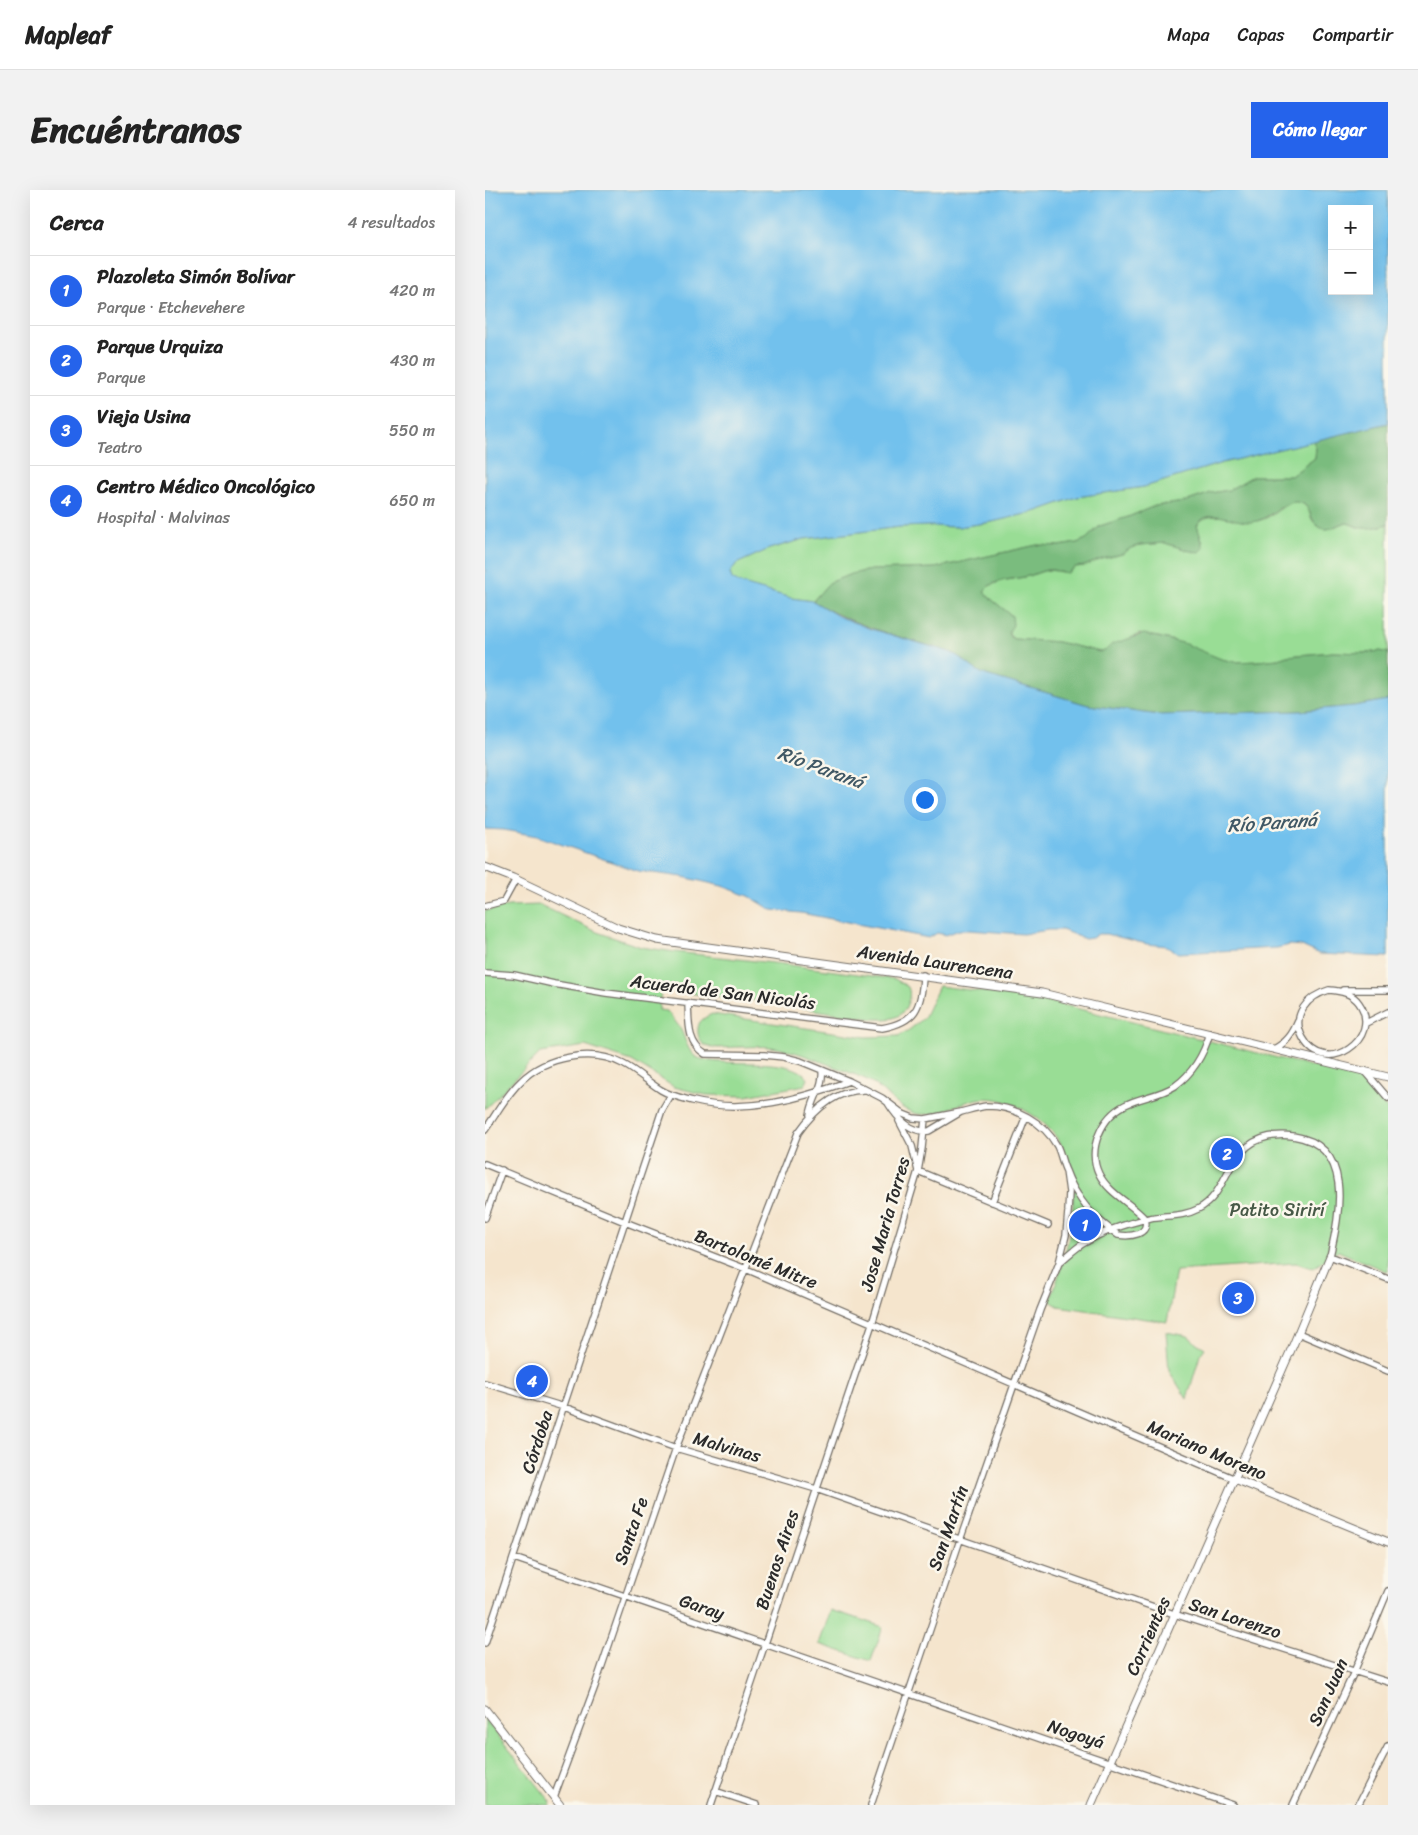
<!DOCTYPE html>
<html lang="es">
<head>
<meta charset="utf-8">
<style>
  :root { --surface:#fff; --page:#f2f2f2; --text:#222; --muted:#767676; --line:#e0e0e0; --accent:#2563eb }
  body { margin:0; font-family:Sriracha,sans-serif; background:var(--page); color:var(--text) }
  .controls { position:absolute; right:15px; top:15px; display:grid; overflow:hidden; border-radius:0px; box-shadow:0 5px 20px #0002 }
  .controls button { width:45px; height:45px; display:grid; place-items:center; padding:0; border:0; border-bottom:1px solid var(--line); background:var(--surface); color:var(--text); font:25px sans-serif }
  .you { position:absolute; left:439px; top:609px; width:18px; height:18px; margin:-12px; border:4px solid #fff; border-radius:50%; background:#1a73e8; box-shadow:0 0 0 8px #1a73e833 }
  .badge { display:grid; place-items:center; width:32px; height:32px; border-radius:50%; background:var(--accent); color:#fff; font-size:16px; font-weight:700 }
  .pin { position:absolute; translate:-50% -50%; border:2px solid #fff; box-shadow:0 1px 5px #0006 }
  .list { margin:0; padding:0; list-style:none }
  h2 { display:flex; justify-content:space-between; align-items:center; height:65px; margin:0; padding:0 20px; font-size:21px }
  h2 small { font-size:16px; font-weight:400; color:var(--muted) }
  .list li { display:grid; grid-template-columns:32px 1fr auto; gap:15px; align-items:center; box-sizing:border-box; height:70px; padding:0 20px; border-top:1px solid var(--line) }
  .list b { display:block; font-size:19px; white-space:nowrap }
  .list p { margin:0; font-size:16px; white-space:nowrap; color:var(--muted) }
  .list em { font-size:16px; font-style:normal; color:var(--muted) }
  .map { position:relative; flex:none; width:903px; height:1615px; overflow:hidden; border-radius:0px }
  header { display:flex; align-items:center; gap:30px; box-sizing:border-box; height:70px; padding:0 25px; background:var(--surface); border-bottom:1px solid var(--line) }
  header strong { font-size:24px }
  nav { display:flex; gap:28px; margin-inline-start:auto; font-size:18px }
  .intro { display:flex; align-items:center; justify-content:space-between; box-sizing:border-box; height:120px; padding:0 30px }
  h1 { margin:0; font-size:35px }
  .button { padding:12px 22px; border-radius:0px; background:var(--accent); color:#fff; font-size:18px; font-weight:700 }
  main { display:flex; gap:30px; padding:0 30px }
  aside { flex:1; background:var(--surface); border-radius:0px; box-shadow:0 5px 20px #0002 }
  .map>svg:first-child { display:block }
  .green { fill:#99dd95; stroke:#628460 }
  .forest { fill:#7abc7e; stroke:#527454 }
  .water { fill:#72c1ed; stroke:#4e768c; fill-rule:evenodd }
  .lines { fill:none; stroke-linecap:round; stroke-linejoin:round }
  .minor-casing { stroke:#726c64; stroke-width:8 }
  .tertiary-casing { stroke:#726c64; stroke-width:9 }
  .minor { stroke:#fff; stroke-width:5.5 }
  .tertiary { stroke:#fff; stroke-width:7 }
  .labels { text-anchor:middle; stroke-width:5; stroke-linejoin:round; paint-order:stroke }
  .street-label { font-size:18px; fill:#2b2b2b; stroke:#fbf7ec }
  .park-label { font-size:18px; fill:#465846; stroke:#fbf7ec }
  .water-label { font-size:19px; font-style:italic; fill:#405865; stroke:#fbf7ec }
</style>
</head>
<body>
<header>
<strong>Mapleaf</strong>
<nav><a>Mapa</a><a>Capas</a><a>Compartir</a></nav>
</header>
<div class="intro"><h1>Encuéntranos</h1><a class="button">Cómo llegar</a></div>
<main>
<aside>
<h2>Cerca<small>4 resultados</small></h2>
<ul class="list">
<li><span class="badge">1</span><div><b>Plazoleta Simón Bolívar</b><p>Parque · Etchevehere</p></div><em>420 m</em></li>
<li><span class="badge">2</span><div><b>Parque Urquiza</b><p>Parque</p></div><em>430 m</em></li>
<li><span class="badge">3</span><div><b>Vieja Usina</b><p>Teatro</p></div><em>550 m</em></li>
<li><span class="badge">4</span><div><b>Centro Médico Oncológico</b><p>Hospital · Malvinas</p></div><em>650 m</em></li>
</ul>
</aside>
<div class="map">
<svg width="903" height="1615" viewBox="0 0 903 1615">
  <rect width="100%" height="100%" fill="#fbf7ec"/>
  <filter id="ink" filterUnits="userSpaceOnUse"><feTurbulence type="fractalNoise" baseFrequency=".02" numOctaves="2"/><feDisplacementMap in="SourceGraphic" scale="10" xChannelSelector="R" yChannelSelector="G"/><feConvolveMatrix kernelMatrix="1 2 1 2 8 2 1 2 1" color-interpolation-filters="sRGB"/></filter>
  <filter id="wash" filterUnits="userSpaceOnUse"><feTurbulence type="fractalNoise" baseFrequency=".0096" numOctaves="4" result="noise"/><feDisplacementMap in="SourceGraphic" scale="20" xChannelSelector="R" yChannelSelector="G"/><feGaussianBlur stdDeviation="1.12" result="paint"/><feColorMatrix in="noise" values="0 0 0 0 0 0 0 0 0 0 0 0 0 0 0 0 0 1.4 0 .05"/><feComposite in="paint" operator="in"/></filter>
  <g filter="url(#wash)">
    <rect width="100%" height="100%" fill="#f5e5cd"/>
    <!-- green -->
    <path class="green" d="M 828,251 L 831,258 L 830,268 L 806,286 L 768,286 L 744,300 L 726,303 L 700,312 L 670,316 L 643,327 L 615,336 L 601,349 L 592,353 L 574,356 L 552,355 L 450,378 L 386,380 L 366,384 L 344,393 L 328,411 L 306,408 L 254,393 L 247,389 L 245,383 L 251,374 L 284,359 L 319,349 L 415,337 L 443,336 L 474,337 L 507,332 L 549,322 L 592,307 L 659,297 L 737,273 Z
      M 809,311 C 830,315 820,326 832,335 C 843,344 851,334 861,333 C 865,333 869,336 872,337 C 882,339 894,337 903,334 L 903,463 L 895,461 L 881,463 L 848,462 L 802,466 L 793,469 L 774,471 L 750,472 L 736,469 L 689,451 L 674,447 L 654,444 L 642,450 L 627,454 L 620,461 L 615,462 L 573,452 L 529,449 C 520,444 525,434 527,426 L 506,409 L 499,401 L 502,397 L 516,391 L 540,387 L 559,381 L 564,380 L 577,382 L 586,380 L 590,377 L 599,376 L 617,369 L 637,364 L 646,358 L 655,355 L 680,353 L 710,362 L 718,353 L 712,335 C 724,318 751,331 768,331 C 783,332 795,316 809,311 Z
      M 55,715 L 112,742 L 156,757 L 190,762 L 297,774 L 410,789 L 423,797 C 426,804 424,810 421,817 C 414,831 401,829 388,829 L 273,811 L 176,800 L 174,820 L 182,821 C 187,827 192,833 196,840 C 200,848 203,862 211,867 C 233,879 310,864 323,889 L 320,895 L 261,906 L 221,905 L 189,897 L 147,871 L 100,856 L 55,863 L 0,919 L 0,721 L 23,716 Z
      M 454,796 L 554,809 L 878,889 L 903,920 L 903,1082 L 853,1061 L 828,1078 L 811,1073 L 691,1081 L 682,1132 L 573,1116 L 565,1111 C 586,1052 612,965 546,924 C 530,914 513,906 493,909 C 471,913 446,932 424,921 C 413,917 398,901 388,893 C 378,887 365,883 353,878 C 331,870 309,860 285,857 C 275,856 264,857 254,857 C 245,857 233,859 224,857 C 214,855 210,841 215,832 C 218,828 223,826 227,824 L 381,847 L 413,846 L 424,840 L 439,828 Z
      M 681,1142 L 703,1146 L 710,1152 L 720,1158 L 715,1165 L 702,1209 L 684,1181 Z
      M 346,1420 L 398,1437 L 386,1471 L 334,1454 Z
      M 0,1529 L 66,1612 L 65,1615 L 0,1615 Z"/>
    <!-- forest -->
    <path class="forest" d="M 903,233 L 903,334 C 895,336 885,339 877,338 C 872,337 867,334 862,333 C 851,333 844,344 833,336 C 823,328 827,313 811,312 C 797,311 784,331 766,332 C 749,333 725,316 712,335 L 719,358 L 715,362 L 705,361 L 680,353 L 655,355 L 646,358 L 637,364 L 617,369 L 599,376 L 590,377 L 582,383 C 575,382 568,379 562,380 C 555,381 547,386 539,387 C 526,390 508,389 499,401 L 506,409 L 527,426 L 528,435 L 523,443 L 525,447 L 529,449 L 573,452 L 615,462 L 620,461 L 627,454 L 659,444 L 698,453 L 736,469 L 750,472 L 774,471 L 793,469 L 802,466 L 848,462 L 881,463 L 895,461 L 903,463 L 903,510 L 869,516 L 814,521 L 674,525 L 603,515 L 501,485 C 487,480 479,468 465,462 C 418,447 370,437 328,411 L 344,393 L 366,384 L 386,380 L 450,378 L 552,355 L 574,356 L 592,353 L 601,349 L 615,336 L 643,327 L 670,316 L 700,312 L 726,303 L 744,300 L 768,286 L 806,286 L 830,268 L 831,258 L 828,251 Z"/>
    <!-- water -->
    <path class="water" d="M 0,0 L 903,0 L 903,233 L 737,273 L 659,297 L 592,307 L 549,322 L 507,332 L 474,337 L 443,336 L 415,337 L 319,349 L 284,359 L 251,374 L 245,383 L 247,389 L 254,393 L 306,408 L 328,411 L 353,426 L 386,439 L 465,462 C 479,468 487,480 501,485 L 603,515 L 674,525 L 814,521 L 869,516 L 903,510 L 903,767 L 834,764 L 817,756 L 805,755 L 792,758 L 693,763 L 682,756 L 662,754 L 621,744 L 613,744 L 607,748 L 600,749 L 577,740 L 563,740 L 538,744 L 484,740 L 474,740 L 461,745 L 452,743 L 444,748 L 316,723 L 287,720 L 264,706 L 237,696 L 198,687 L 153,681 L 52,646 L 19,640 L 0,639 ZM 847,19 L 884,19 L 884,101 L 847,101 Z"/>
  </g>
  <g filter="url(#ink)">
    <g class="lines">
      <!-- minor casing -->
      <g class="minor-casing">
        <path id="minor" d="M 0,716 L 19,711 L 31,689
          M 0,783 L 29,785 L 69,794 L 121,803 L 397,838 C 430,832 437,818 438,785
          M 844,800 C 856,801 867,803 874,813 C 899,848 840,889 818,848 C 805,825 823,806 844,800 Z
          M 858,800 L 903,800
          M 203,813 C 204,832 202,853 220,864 L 279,865 L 299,867 L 315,871 L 364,891 L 397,908 L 418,924 L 428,928 L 440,929 L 476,922 L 444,941 C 425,943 412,928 403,913
          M 881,833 L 903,822
          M 789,859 C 802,852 807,845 813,831
          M 880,881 L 903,908
          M 476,922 C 484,920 493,917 502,916 C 530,916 559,932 572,956 C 576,964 577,973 581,981 C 584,989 588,998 593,1005 C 603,1022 618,1034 633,1045 C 645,1047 665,1045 660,1029
          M 325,925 C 327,909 339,896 337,881
          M 414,931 L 427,956 L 433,981 L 563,1035
          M 0,940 C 12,923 21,905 36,891 C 61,866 107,858 138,874 C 152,881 163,892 176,900 C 186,906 197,908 208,911 C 260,924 316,909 364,891
          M 0,974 L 140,1032 L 261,1079 L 750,1289
          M 507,1012 L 541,926
          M 0,1028 L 17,980
          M 660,1029 C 646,1013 624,1004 614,984 C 602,960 616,927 640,915 C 656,907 674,906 690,896 C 708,883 719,864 725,843
          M 574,1073 C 583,1066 591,1057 601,1052 C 619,1041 644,1033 665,1028 C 681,1025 698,1027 713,1019 C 739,1006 740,974 762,957 C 775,946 791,944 808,946 C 869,955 855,1023 845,1066 L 903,1089
          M 813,1143 L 903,1181
          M 0,1193 L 79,1217 L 191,1258 L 331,1299 L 689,1424 L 903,1492
          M 29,1368 L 748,1615
          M 0,1453 L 177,920 L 186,905
          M 230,1601 L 272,1615
          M 69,1607 L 110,1496 L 191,1258 L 313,943 C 329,920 352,899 381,900
          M 226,1615 L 387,1134 L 433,981 L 437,958 L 440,929
          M 386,1615 L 475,1350 L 555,1120 L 574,1073 L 581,1045 L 583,1022 L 584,1002 L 581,981
          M 808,1615 L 869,1482 L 903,1401
          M 873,1615 L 903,1556"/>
      </g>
      <!-- tertiary casing -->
      <g class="tertiary-casing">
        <path id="tertiary" d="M 0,677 L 28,688 L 133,738 L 172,750 L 557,803 L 903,887
          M 750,1289 L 903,1352
          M 0,1519 L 75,1615
          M 606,1615 L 809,1153 L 845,1066"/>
      </g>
      <!-- minor -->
      <use href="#minor" class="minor"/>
      <!-- tertiary -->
      <use href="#tertiary" class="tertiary"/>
    </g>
  </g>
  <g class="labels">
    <!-- street labels -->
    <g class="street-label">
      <text transform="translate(450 772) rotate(8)" y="6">Avenida Laurencena</text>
      <text transform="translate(238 802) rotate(7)" y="6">Acuerdo de San Nicolás</text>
      <text transform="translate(400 1034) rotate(-74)" y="6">Jose Maria Torres</text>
      <text transform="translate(271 1069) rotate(22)" y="6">Bartolomé Mitre</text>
      <text transform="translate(52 1252) rotate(-72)" y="6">Córdoba</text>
      <text transform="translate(242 1257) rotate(16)" y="6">Malvinas</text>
      <text transform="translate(722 1260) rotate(23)" y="6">Mariano Moreno</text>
      <text transform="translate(463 1338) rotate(-71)" y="6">San Martín</text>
      <text transform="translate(146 1341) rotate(-71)" y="6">Santa Fe</text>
      <text transform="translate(292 1370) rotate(-72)" y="6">Buenos Aires</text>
      <text transform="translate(217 1417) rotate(19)" y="6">Garay</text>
      <text transform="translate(750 1428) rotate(18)" y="6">San Lorenzo</text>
      <text transform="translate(663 1446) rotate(-66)" y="6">Corrientes</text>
      <text transform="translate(843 1502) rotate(-66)" y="6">San Juan</text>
      <text transform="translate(591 1544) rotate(18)" y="6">Nogoyá</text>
    </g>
    <!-- park labels -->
    <g class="park-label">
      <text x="792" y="1026">Patito Sirirí</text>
    </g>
    <!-- water labels -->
    <g class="water-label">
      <text transform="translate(336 577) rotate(20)" y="7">Río Paraná</text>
      <text transform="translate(787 632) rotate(-4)" y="7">Río Paraná</text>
    </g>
  </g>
</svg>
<div class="controls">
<button>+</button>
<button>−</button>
</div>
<div class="you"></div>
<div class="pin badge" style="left:600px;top:1035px">1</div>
<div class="pin badge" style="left:742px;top:964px">2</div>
<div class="pin badge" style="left:753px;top:1108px">3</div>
<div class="pin badge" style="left:47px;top:1191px">4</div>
</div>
</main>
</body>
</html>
